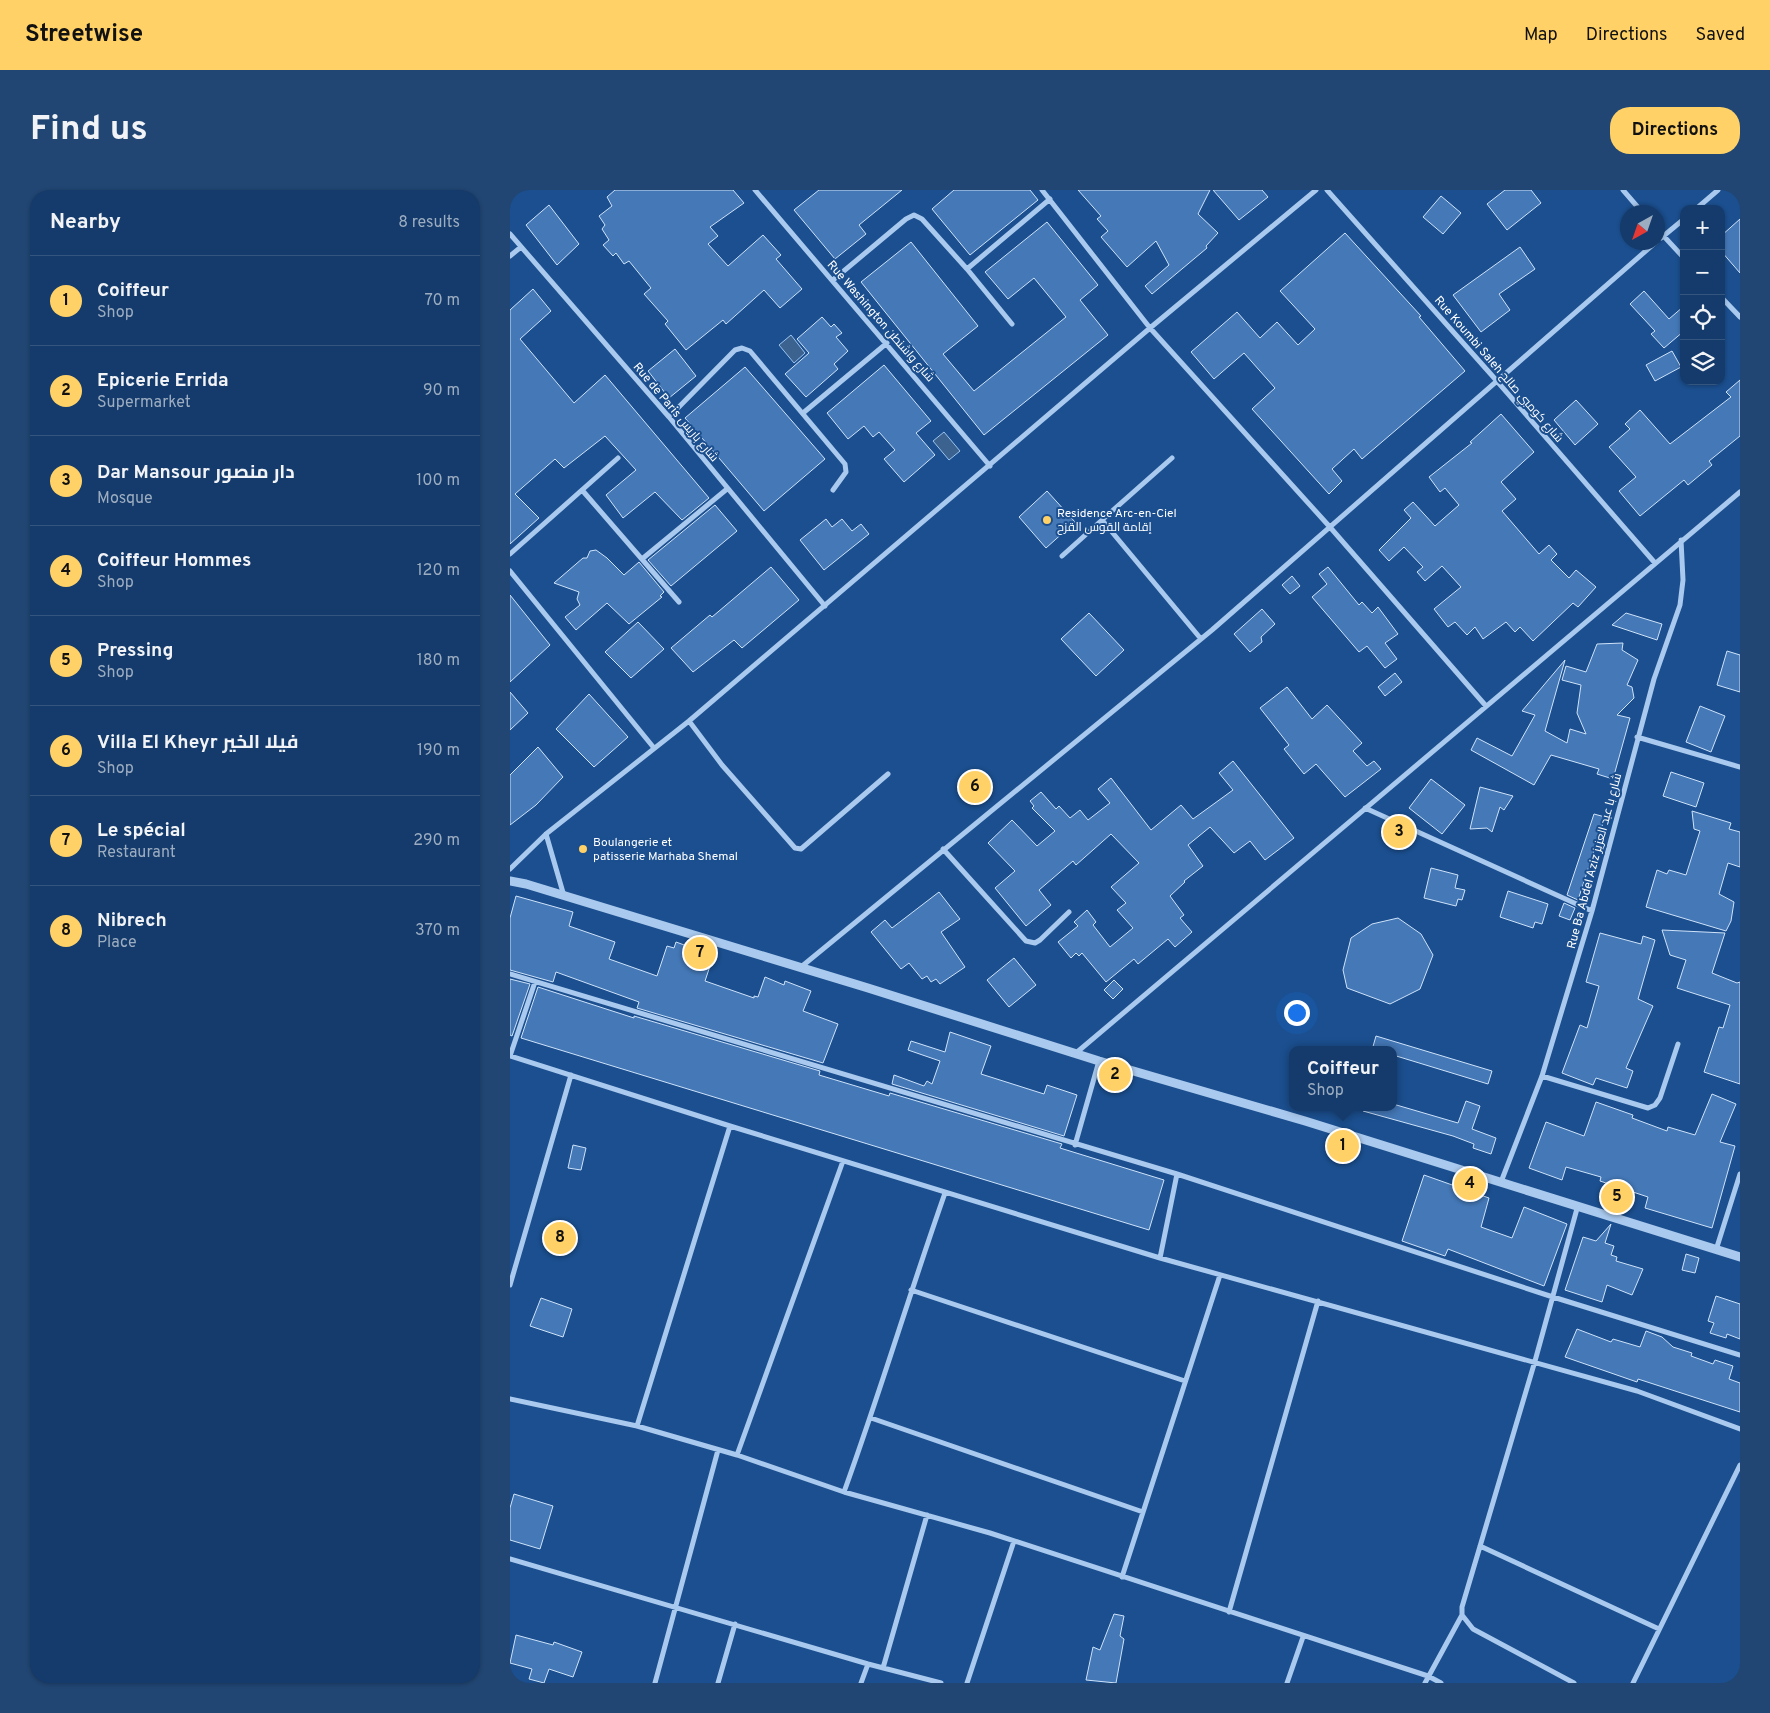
<!DOCTYPE html>
<html lang="en">
<head>
<meta charset="utf-8">
<style>
  :root { --surface:#143b6b; --page:#214673; --text:#f1f3f6; --muted:#9dadc1; --line:#33557e; --accent:#ffd166 }
  body { margin:0; font-family:Overpass,Cairo,sans-serif; background:var(--page); color:var(--text) }
  .controls { position:absolute; right:15px; top:15px; display:grid; overflow:hidden; border-radius:10px; box-shadow:0 1px 4px #0004 }
  .controls button { width:45px; height:45px; display:grid; place-items:center; padding:0; border:0; border-bottom:1px solid var(--line); background:var(--surface); color:var(--text); font:25px sans-serif }
  .compass { position:absolute; left:1110px; top:15px; width:45px; height:45px; border-radius:50%; background:var(--surface); box-shadow:0 1px 4px #0004; rotate:220deg }
  .you { position:absolute; left:786px; top:822px; width:18px; height:18px; margin:-12px; border:4px solid #fff; border-radius:50%; background:#1a73e8; box-shadow:0 0 0 8px #1a73e833 }
  .badge { display:grid; place-items:center; width:32px; height:32px; border-radius:50%; background:var(--accent); color:#111; font-size:16px; font-weight:700 }
  .pin { position:absolute; translate:-50% -50%; border:2px solid #fff; box-shadow:0 1px 5px #0006 }
  .popup { position:absolute; left:779px; top:856px; width:108px; height:65px; box-sizing:border-box; display:grid; place-content:center; border-radius:10px; background:var(--surface); filter:drop-shadow(0 1px 4px #0005); font-size:16px; white-space:nowrap; color:var(--muted) }
  .popup b { font-size:19px; color:var(--text) }
  .popup::after { content:''; position:absolute; left:50%; top:100%; margin-left:-10px; border:10px solid transparent; border-top-color:var(--surface) }
  .list { margin:0; padding:0; list-style:none }
  h2 { display:flex; justify-content:space-between; align-items:center; height:65px; margin:0; padding:0 20px; font-size:21px }
  h2 small { font-size:16px; font-weight:400; color:var(--muted) }
  .list li { display:grid; grid-template-columns:32px 1fr auto; gap:15px; align-items:center; box-sizing:border-box; height:90px; padding:0 20px; border-top:1px solid var(--line) }
  .list b { display:block; font-size:19px; white-space:nowrap }
  .list p { margin:0; font-size:16px; white-space:nowrap; color:var(--muted) }
  .list em { font-size:16px; font-style:normal; color:var(--muted) }
  .icon { flex:none; width:28px; height:28px; fill:none; stroke:currentColor; stroke-width:2; stroke-linecap:round; stroke-linejoin:round }
  .map { position:relative; flex:none; width:1230px; height:1493px; overflow:hidden; border-radius:20px }
  header { display:flex; align-items:center; gap:30px; box-sizing:border-box; height:70px; padding:0 25px; background:var(--accent); color:#111 }
  header strong { font-size:24px }
  nav { display:flex; gap:28px; margin-inline-start:auto; font-size:18px }
  .intro { display:flex; align-items:center; justify-content:space-between; box-sizing:border-box; height:120px; padding:0 30px }
  h1 { margin:0; font-size:35px }
  .button { padding:12px 22px; border-radius:20px; background:var(--accent); color:#111; font-size:18px; font-weight:700 }
  main { display:flex; gap:30px; padding:0 30px }
  aside { flex:1; background:var(--surface); border-radius:20px; box-shadow:0 1px 4px #0004 }
  .map>svg:first-child { display:block }
  .water { fill:#3c6290; stroke:#9cc4f0 }
  .building { fill:#4478b7; stroke:#cfe3fa }
  .lines { fill:none; stroke-linecap:round; stroke-linejoin:round }
  .minor { stroke:#a9c9ee; stroke-width:5 }
  .tertiary { stroke:#a9c9ee; stroke-width:9 }
  .poi-dot { fill:#ffd166; stroke:#1b4f8f; stroke-width:2 }
  .labels { text-anchor:middle; stroke-width:4; stroke-linejoin:round; paint-order:stroke }
  .street-label { font-size:12px; fill:#fff; stroke:#1b4f8f }
  .poi-label { font-size:12px; fill:#fff; stroke:#1b4f8f; text-anchor:start }
</style>
</head>
<body>
<header>
<strong>Streetwise</strong>
<nav><a>Map</a><a>Directions</a><a>Saved</a></nav>
</header>
<div class="intro"><h1>Find us</h1><a class="button">Directions</a></div>
<main>
<aside>
<h2>Nearby<small>8 results</small></h2>
<ul class="list">
<li><span class="badge">1</span><div><b>Coiffeur</b><p>Shop</p></div><em>70 m</em></li>
<li><span class="badge">2</span><div><b>Epicerie Errida</b><p>Supermarket</p></div><em>90 m</em></li>
<li><span class="badge">3</span><div><b>Dar Mansour دار منصور</b><p>Mosque</p></div><em>100 m</em></li>
<li><span class="badge">4</span><div><b>Coiffeur Hommes</b><p>Shop</p></div><em>120 m</em></li>
<li><span class="badge">5</span><div><b>Pressing</b><p>Shop</p></div><em>180 m</em></li>
<li><span class="badge">6</span><div><b>Villa El Kheyr فيلا الخير</b><p>Shop</p></div><em>190 m</em></li>
<li><span class="badge">7</span><div><b>Le spécial</b><p>Restaurant</p></div><em>290 m</em></li>
<li><span class="badge">8</span><div><b>Nibrech</b><p>Place</p></div><em>370 m</em></li>
</ul>
</aside>
<div class="map">
<svg width="1230" height="1493" viewBox="0 0 1230 1493">
  <rect width="100%" height="100%" fill="#1b4f8f"/>
  <!-- water -->
  <path class="water" d="M 281,145 L 295,163 L 284,173 L 269,155 Z
    M 434,242 L 450,261 L 439,270 L 423,251 Z"/>
  <!-- building -->
  <path class="building" d="M 105,0 L 223,0 L 234,13 L 200,37 L 208,46 L 198,54 L 218,76 L 253,45 L 271,65 L 266,69 L 292,99 L 270,118 L 254,100 L 216,134 L 213,130 L 176,160 L 155,134 L 158,131 L 134,104 L 141,98 L 119,71 L 114,74 L 106,63 L 103,66 L 93,55 L 99,50 L 92,39 L 95,35 L 89,26 L 102,16 L 97,7 Z
    M 309,0 L 392,0 L 349,35 L 356,44 L 325,69 L 284,20 Z
    M 444,0 L 520,0 L 528,10 L 460,65 L 422,19 Z
    M 568,0 L 700,0 L 688,24 L 708,43 L 696,56 L 697,58 L 642,104 L 635,96 L 659,75 L 646,51 L 617,77 L 591,47 L 598,41 L 587,29 L 591,26 Z
    M 703,0 L 752,0 L 758,7 L 729,30 Z
    M 995,0 L 1021,0 L 1031,13 L 997,40 L 977,14 Z
    M 931,6 L 951,23 L 933,44 L 913,27 Z
    M 39,15 L 69,54 L 47,75 L 16,35 Z
    M 1230,29 L 1230,83 L 1211,61 L 1211,46 Z
    M 537,32 L 588,95 L 570,110 L 598,145 L 474,245 L 351,92 L 401,52 L 468,136 L 433,164 L 464,201 L 556,127 L 524,88 L 498,109 L 475,82 Z
    M 835,43 L 911,126 L 909,127 L 955,181 L 852,269 L 844,259 L 822,279 L 832,291 L 819,304 L 742,219 L 765,198 L 734,163 L 704,189 L 681,162 L 727,122 L 750,148 L 767,132 L 788,155 L 805,139 L 770,101 Z
    M 1010,57 L 1025,79 L 989,104 L 1000,120 L 971,142 L 943,105 Z
    M 23,99 L 41,121 L 10,149 L 64,213 L 95,185 L 199,308 L 172,330 L 145,302 L 113,328 L 96,305 L 126,280 L 95,246 L 54,278 L 45,269 L 5,304 L 29,328 L 0,354 L 0,120 Z
    M 1134,101 L 1159,129 L 1174,116 L 1174,141 L 1154,158 L 1141,144 L 1145,141 L 1120,114 Z
    M 312,127 L 321,137 L 324,134 L 332,143 L 326,147 L 338,161 L 324,174 L 328,179 L 296,207 L 275,184 L 299,163 L 287,149 Z
    M 165,159 L 186,186 L 159,208 L 138,181 Z
    M 1162,161 L 1171,177 L 1145,191 L 1136,175 Z
    M 374,175 L 421,231 L 406,243 L 425,265 L 394,292 L 374,269 L 385,260 L 369,242 L 363,247 L 354,236 L 338,249 L 317,223 Z
    M 235,177 L 315,269 L 254,321 L 175,228 Z
    M 1230,190 L 1230,246 L 1199,271 L 1202,275 L 1178,295 L 1174,290 L 1130,326 L 1109,301 L 1126,287 L 1099,257 L 1120,239 L 1115,234 L 1130,220 L 1160,254 L 1221,207 L 1216,202 Z
    M 1066,210 L 1088,234 L 1065,255 L 1044,230 Z
    M 991,224 L 1024,262 L 991,292 L 1006,309 L 992,321 L 1029,364 L 1039,355 L 1047,364 L 1041,370 L 1059,388 L 1066,380 L 1086,397 L 1068,417 L 1063,413 L 1023,451 L 1010,437 L 1005,442 L 996,432 L 973,449 L 965,437 L 957,445 L 945,432 L 938,437 L 924,419 L 951,397 L 932,376 L 915,391 L 907,382 L 913,377 L 894,357 L 879,371 L 869,360 L 901,328 L 894,320 L 903,312 L 925,336 L 949,315 L 935,298 L 930,302 L 919,287 L 962,253 L 960,252 Z
    M 537,301 L 565,332 L 536,358 L 509,327 Z
    M 205,315 L 227,341 L 161,396 L 138,370 Z
    M 316,329 L 322,337 L 332,329 L 342,341 L 351,334 L 359,344 L 314,380 L 290,350 Z
    M 86,360 L 97,368 L 114,385 L 129,372 L 154,402 L 150,406 L 152,407 L 119,434 L 97,413 L 66,440 L 55,427 L 70,415 L 67,409 L 69,402 L 44,393 L 73,368 L 77,368 L 80,361 Z
    M 261,377 L 289,410 L 232,458 L 224,450 L 183,482 L 161,458 L 200,425 L 202,427 Z
    M 818,377 L 849,415 L 852,412 L 862,423 L 868,417 L 888,444 L 875,453 L 887,469 L 875,478 L 857,456 L 849,462 L 802,407 L 817,394 L 809,384 Z
    M 782,386 L 790,396 L 780,404 L 772,395 Z
    M 0,405 L 40,455 L 0,492 Z
    M 752,419 L 765,434 L 751,447 L 752,452 L 740,462 L 724,444 Z
    M 579,423 L 614,460 L 586,486 L 551,449 Z
    M 1116,423 L 1152,434 L 1147,450 L 1102,435 Z
    M 128,432 L 154,459 L 121,488 L 95,462 Z
    M 1113,453 L 1112,460 L 1128,470 L 1117,495 L 1122,497 L 1124,508 L 1107,525 L 1120,528 L 1103,589 L 1087,584 L 1089,579 L 1041,565 L 1024,595 L 961,560 L 967,548 L 1002,566 L 1025,525 L 1012,521 L 1055,470 L 1035,541 L 1057,553 L 1060,539 L 1076,544 L 1067,523 L 1071,495 L 1052,490 L 1056,476 L 1076,482 L 1087,454 Z
    M 1217,461 L 1230,465 L 1230,502 L 1207,495 Z
    M 885,483 L 892,492 L 875,506 L 868,497 Z
    M 777,497 L 802,529 L 817,515 L 852,553 L 843,561 L 857,576 L 864,571 L 871,579 L 835,607 L 806,574 L 794,584 L 774,559 L 779,555 L 750,518 Z
    M 0,502 L 18,523 L 0,540 Z
    M 79,504 L 118,547 L 84,577 L 46,539 Z
    M 1190,516 L 1215,526 L 1201,562 L 1176,552 Z
    M 28,557 L 53,587 L 26,615 L 0,635 L 0,585 Z
    M 723,571 L 784,648 L 755,670 L 740,651 L 724,663 L 700,637 L 678,655 L 693,676 L 674,691 L 675,692 L 660,706 L 674,725 L 670,728 L 682,742 L 665,757 L 658,749 L 628,774 L 624,769 L 596,792 L 572,763 L 569,766 L 566,763 L 561,768 L 548,752 L 568,736 L 564,732 L 577,720 L 586,732 L 583,735 L 600,757 L 623,738 L 607,720 L 616,713 L 601,697 L 629,673 L 601,644 L 566,675 L 563,671 L 529,700 L 541,715 L 516,736 L 485,698 L 505,681 L 478,653 L 502,630 L 527,656 L 545,641 L 522,618 L 524,616 L 520,611 L 531,602 L 546,619 L 549,616 L 560,628 L 570,620 L 578,630 L 600,613 L 588,599 L 601,588 L 641,640 L 671,615 L 683,629 L 723,600 L 709,583 Z
    M 1161,582 L 1194,593 L 1186,617 L 1153,606 Z
    M 921,589 L 955,615 L 932,644 L 899,618 Z
    M 970,597 L 1003,606 L 994,620 L 990,617 L 982,642 L 977,638 L 960,639 Z
    M 1182,621 L 1221,633 L 1219,639 L 1230,642 L 1230,677 L 1218,673 L 1209,704 L 1224,712 L 1221,731 L 1216,741 L 1136,717 L 1147,680 L 1157,684 L 1159,680 L 1176,685 L 1190,641 L 1184,639 Z
    M 1084,624 L 1095,627 L 1068,710 L 1057,705 Z
    M 921,678 L 948,685 L 945,698 L 955,700 L 952,710 L 948,709 L 946,716 L 914,708 Z
    M 998,701 L 1038,714 L 1032,734 L 1025,732 L 1023,738 L 990,727 Z
    M 429,702 L 450,729 L 431,742 L 455,777 L 430,794 L 426,789 L 421,792 L 417,786 L 412,789 L 399,773 L 391,779 L 361,742 L 375,730 L 382,738 Z
    M 6,706 L 63,722 L 59,736 L 105,752 L 99,769 L 147,786 L 157,756 L 164,758 L 166,752 L 188,760 L 187,765 L 202,770 L 195,791 L 244,808 L 244,806 L 248,807 L 255,787 L 274,795 L 275,791 L 301,801 L 293,821 L 328,834 L 313,873 L 127,818 L 129,812 L 46,782 L 43,792 L 0,780 L 0,728 Z
    M 1054,713 L 1065,718 L 1060,730 L 1049,726 Z
    M 888,728 L 911,744 L 923,765 L 910,799 L 880,814 L 837,798 L 833,780 L 841,748 L 862,734 Z
    M 1152,740 L 1215,743 L 1202,783 L 1227,793 L 1230,792 L 1230,894 L 1194,882 L 1209,837 L 1213,838 L 1220,815 L 1167,798 L 1176,770 L 1160,765 Z
    M 1090,743 L 1131,754 L 1133,746 L 1145,750 L 1128,809 L 1143,816 L 1116,878 L 1123,881 L 1117,898 L 1086,888 L 1083,895 L 1052,883 L 1070,835 L 1077,838 L 1089,796 L 1076,792 Z
    M 504,768 L 526,795 L 499,817 L 477,790 Z
    M 0,789 L 20,794 L 2,846 L 0,845 Z
    M 604,790 L 613,799 L 603,809 L 594,800 Z
    M 28,797 L 124,828 L 124,826 L 310,881 L 309,885 L 379,906 L 380,903 L 552,954 L 550,958 L 654,990 L 639,1040 L 11,848 Z
    M 440,842 L 481,856 L 471,884 L 534,904 L 537,895 L 567,905 L 554,946 L 382,894 L 384,885 L 414,896 L 417,891 L 422,894 L 430,871 L 398,860 L 401,851 L 435,862 Z
    M 866,846 L 982,881 L 978,894 L 883,865 L 883,860 L 862,860 Z
    M 1202,904 L 1226,914 L 1210,952 L 1225,956 L 1202,1038 L 1135,1018 L 1138,1007 L 1090,991 L 1091,987 L 1056,977 L 1052,990 L 1019,978 L 1036,932 L 1074,946 L 1086,912 L 1123,925 L 1122,928 L 1157,941 L 1158,937 L 1185,945 Z
    M 956,911 L 970,916 L 962,939 L 986,948 L 981,964 L 963,958 L 964,954 L 943,946 L 853,921 L 854,917 L 883,917 L 883,914 L 948,933 Z
    M 63,955 L 76,958 L 71,980 L 58,978 Z
    M 914,985 L 979,1008 L 971,1037 L 1002,1048 L 1014,1017 L 1057,1034 L 1034,1096 L 938,1059 L 935,1066 L 892,1051 Z
    M 1101,1034 L 1095,1053 L 1104,1056 L 1101,1065 L 1107,1067 L 1106,1071 L 1133,1079 L 1122,1105 L 1097,1095 L 1092,1112 L 1055,1100 L 1073,1047 L 1086,1051 Z
    M 1176,1064 L 1189,1068 L 1185,1083 L 1172,1080 Z
    M 1206,1106 L 1230,1114 L 1230,1149 L 1217,1144 L 1216,1148 L 1200,1143 L 1204,1133 L 1198,1131 Z
    M 31,1108 L 62,1119 L 53,1147 L 20,1136 Z
    M 1067,1139 L 1101,1152 L 1103,1149 L 1130,1157 L 1136,1141 L 1152,1147 L 1163,1157 L 1182,1163 L 1181,1166 L 1203,1174 L 1205,1170 L 1223,1176 L 1219,1189 L 1230,1193 L 1230,1222 L 1128,1189 L 1127,1192 L 1055,1167 Z
    M 4,1304 L 43,1316 L 30,1359 L 0,1350 L 0,1318 Z
    M 604,1424 L 614,1426 L 610,1446 L 614,1449 L 606,1493 L 576,1490 L 583,1457 L 590,1460 Z
    M 6,1445 L 43,1455 L 44,1452 L 72,1462 L 63,1487 L 39,1479 L 34,1493 L 19,1489 L 22,1479 L 0,1473 Z"/>
  <g class="lines">
    <!-- minor -->
    <path class="minor" d="M 245,0 L 480,276
      M 532,0 L 640,138 L 819,336 L 976,516
      M 817,0 L 986,190 L 1145,373
      M 1113,0 L 1132,22
      M 1186,19 L 1208,0
      M 1148,40 L 1174,68
      M 0,44 L 159,227 L 315,416
      M 1151,48 L 1174,29
      M 0,66 L 11,57
      M 457,79 L 540,9
      M 323,90 L 396,29 L 404,25 L 412,29 L 457,79 L 502,134
      M 1211,107 L 1230,127
      M 293,223 L 377,153
      M 159,227 L 225,160 L 232,158 L 240,161 L 335,274 L 336,282 L 323,300
      M 72,300 L 169,412
      M 592,330 L 662,268
      M 0,364 L 108,268
      M 552,366 L 592,330 L 691,449
      M 132,369 L 217,299
      M 0,381 L 144,558
      M 179,531 L 212,575 L 285,658 L 291,659 L 378,584
      M 1127,547 L 1230,577
      M 855,618 L 1082,721
      M 36,644 L 54,706
      M 433,659 L 516,751 L 525,753 L 530,750 L 559,722
      M 0,679 L 36,644 L 179,531 L 640,138 L 806,0
      M 291,777 L 702,440 L 1146,52
      M 0,784 L 667,984 L 1043,1107 L 1230,1165
      M 566,863 L 1230,302
      M 0,866 L 220,936 L 650,1068 L 1127,1201 L 1230,1239
      M 0,866 L 25,792
      M 1032,886 L 1138,918 L 1145,915 L 1150,908 L 1168,854
      M 565,955 L 589,871
      M 991,992 L 1032,886 L 1082,721 L 1144,489 L 1170,415 L 1173,390 L 1171,350
      M 1206,1060 L 1230,984
      M 650,1068 L 667,984
      M 0,1095 L 61,885
      M 401,1100 L 675,1191
      M 0,1209 L 127,1236 L 227,1265 L 334,1302 L 480,1343 L 918,1486 L 931,1493
      M 361,1228 L 633,1322
      M 127,1236 L 220,936
      M 227,1265 L 333,971
      M 334,1302 C 370,1203 400,1102 435,1003
      M 970,1356 L 1149,1439
      M 0,1369 L 358,1474 L 431,1493
      M 612,1387 L 710,1085
      M 719,1422 L 808,1111
      M 373,1478 L 417,1325
      M 145,1493 L 208,1260
      M 208,1493 L 225,1434
      M 351,1493 L 358,1474
      M 457,1493 L 504,1351
      M 777,1493 L 793,1447
      M 915,1493 L 952,1425
      M 1064,1493 L 963,1439 L 952,1425 L 952,1417 L 1025,1171 L 1068,1015
      M 1123,1493 L 1230,1275"/>
    <!-- tertiary -->
    <path class="tertiary" d="M 0,691 L 16,694 L 358,798 L 589,871 L 795,931 L 1230,1067"/>
  </g>
  <!-- markers -->
  <g class="poi-dot">
    <circle cx="537" cy="330" r="5"/>
    <circle cx="73" cy="659" r="5"/>
  </g>
  <g class="labels">
    <!-- street labels -->
    <g class="street-label">
      <text transform="translate(371 131) rotate(49)" y="4">Rue Washington شارع واشنطن</text>
      <text transform="translate(989 179) rotate(49)" y="4">Rue Koumbi Saleh شارع كومبي صالح</text>
      <text transform="translate(166 222) rotate(50)" y="4">Rue de Paris شارع باريس</text>
      <text transform="translate(1084 671) rotate(-75)" y="4">Rue Ba Abdel Aziz شارع با عبد العزيز</text>
    </g>
    <!-- poi labels -->
    <g class="poi-label">
      <text x="547" y="327">Residence Arc-en-Ciel<tspan x="547" dy="14">إقامة القوس القزح</tspan></text>
      <text x="83" y="656">Boulangerie et<tspan x="83" dy="14">patisserie Marhaba Shemal</tspan></text>
    </g>
  </g>
</svg>
<div class="controls">
<button>+</button>
<button>−</button>
<button><svg class="icon" aria-label="locate" viewBox="0 0 24 24"><circle cx="12" cy="12" r="6"/><path d="M12 2v4M12 18v4M2 12h4M18 12h4"/></svg></button>
<button><svg class="icon" aria-label="layers" viewBox="0 0 24 24"><path d="M12 4l9 5-9 5-9-5zM3 14l9 5 9-5"/></svg></button>
</div>
<svg class="compass" viewBox="-18 -18 36 36"><path d="M0-13l5 13h-10z" fill="#e53935"/><path d="M0 13l5-13h-10z" fill="#9dadc1"/></svg>
<div class="you"></div>
<div class="pin badge" style="left:833px;top:956px">1</div>
<div class="popup"><b>Coiffeur</b>Shop</div>
<div class="pin badge" style="left:605px;top:885px">2</div>
<div class="pin badge" style="left:889px;top:642px">3</div>
<div class="pin badge" style="left:960px;top:994px">4</div>
<div class="pin badge" style="left:1107px;top:1007px">5</div>
<div class="pin badge" style="left:465px;top:597px">6</div>
<div class="pin badge" style="left:190px;top:763px">7</div>
<div class="pin badge" style="left:50px;top:1048px">8</div>
</div>
</main>
</body>
</html>
